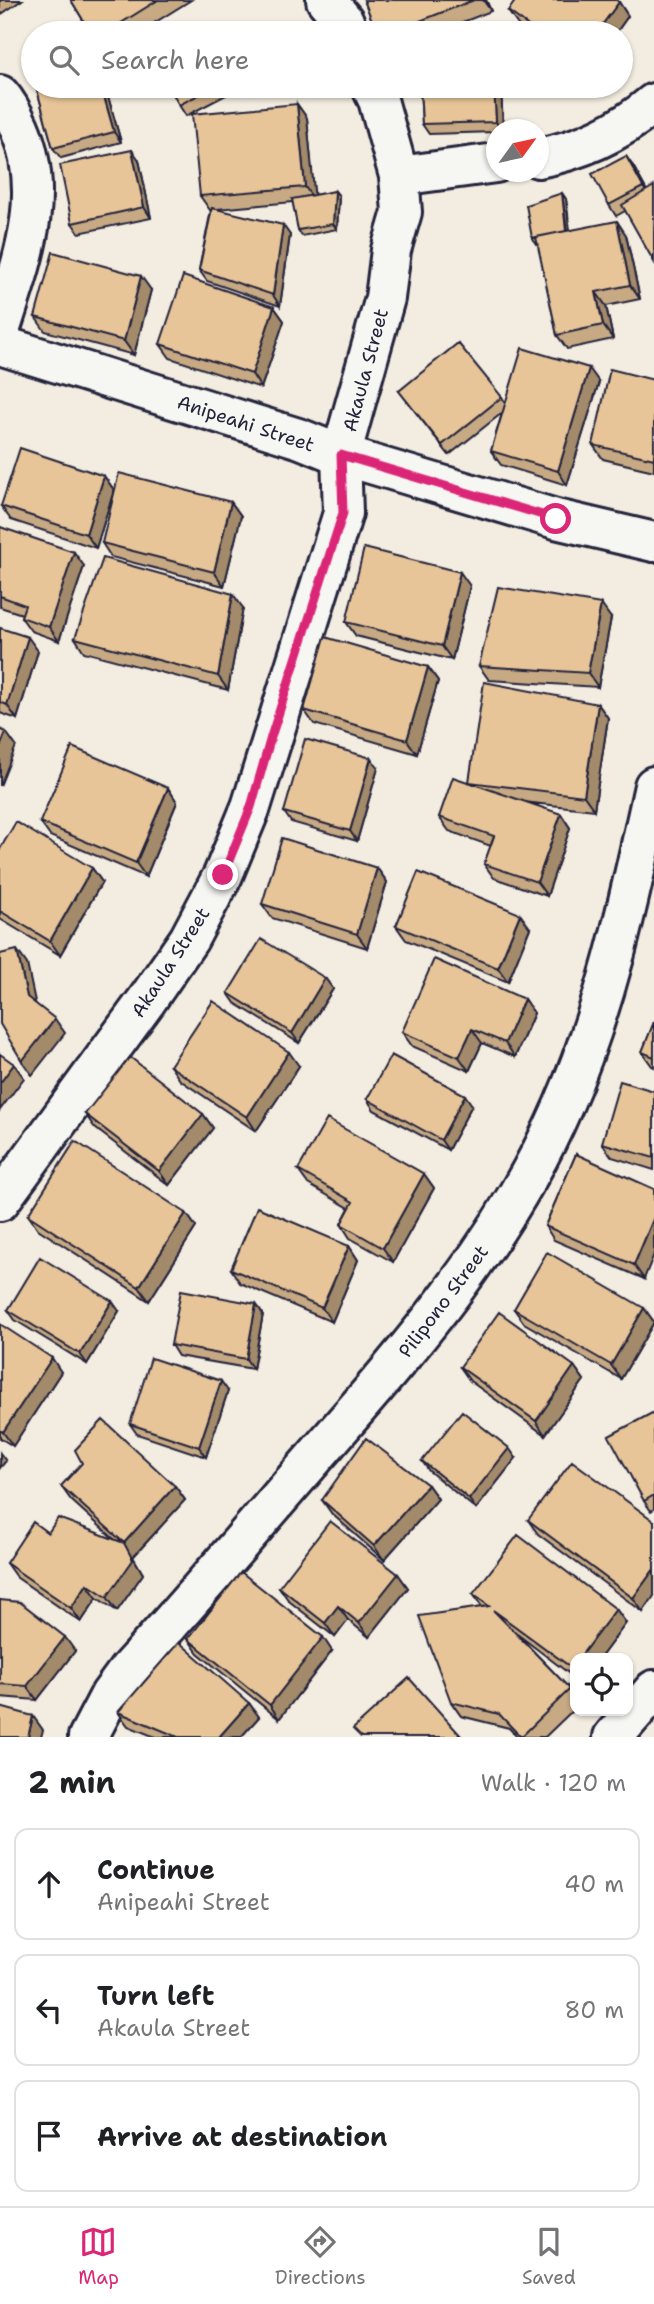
<!DOCTYPE html>
<html lang="en">
<head>
<meta charset="utf-8">
<style>
  :root { --surface:#fff; --page:#f6f6f6; --text:#202124; --muted:#757577; --line:#e0e0e0; --accent:#db2777 }
  body { margin:0; font-family:"Shantell Sans",sans-serif; background:var(--page); color:var(--text) }
  .controls { position:absolute; right:21px; bottom:21px; display:grid; overflow:hidden; border-radius:14px; box-shadow:0 2px 5px #0004 }
  .controls button { width:63px; height:63px; display:grid; place-items:center; padding:0; border:0; border-bottom:2px solid var(--line); background:var(--surface); color:var(--text); font:35px sans-serif }
  .compass { position:absolute; left:486px; top:119px; width:63px; height:63px; border-radius:50%; background:var(--surface); box-shadow:0 2px 5px #0004; rotate:57deg }
  .stop { position:absolute; width:21px; height:21px; margin:-16px; border:5px solid #db2777; border-radius:50%; background:#fff }
  .stop.end { background:#db2777; border-color:#fff; box-shadow:0 2px 7px #0008 }
  .list { margin:0; padding:0; list-style:none }
  h2 { display:flex; justify-content:space-between; align-items:center; height:91px; margin:0; padding:0 28px; font-size:30px }
  h2 small { font-size:23px; font-weight:400; color:var(--muted) }
  .list li { display:grid; grid-template-columns:46px 1fr auto; gap:21px; align-items:center; box-sizing:border-box; height:112px; margin:0 14px 14px; padding:0 14px; border:2px solid var(--line); border-radius:14px }
  .list b { display:block; font-size:26px; white-space:nowrap }
  .list p { margin:0; font-size:23px; white-space:nowrap; color:var(--muted) }
  .list em { font-size:23px; font-style:normal; color:var(--muted) }
  .icon { flex:none; width:38px; height:38px; fill:none; stroke:currentColor; stroke-width:2; stroke-linecap:round; stroke-linejoin:round }
  .map { position:relative; flex:none; width:654px; height:1737px; overflow:hidden }
  .search { position:absolute; background:var(--surface); box-shadow:0 2px 5px #0004; left:21px; right:21px; top:21px; height:77px; display:flex; align-items:center; gap:18px; box-sizing:border-box; padding:0 24px; border-radius:38px; color:var(--muted); font-size:26px }
  .sheet { height:469px; background:var(--surface) }
  nav { display:flex; justify-content:space-around; align-items:center; box-sizing:border-box; height:98px; border-top:2px solid var(--line); background:var(--surface); font-size:19px; color:var(--muted) }
  nav a { display:grid; justify-items:center; gap:4px }
  nav .on { color:var(--accent) }
  .map>svg:first-child { display:block }
  .lines { fill:none; stroke-linecap:round; stroke-linejoin:round }
  .minor-casing { stroke:#22223b; stroke-width:44 }
  .tertiary-casing { stroke:#22223b; stroke-width:44 }
  .minor { stroke:#f6f6f2; stroke-width:38 }
  .tertiary { stroke:#f6f6f2; stroke-width:38 }
  .wall { fill:#c7a984; stroke:#22223b; stroke-width:2 }
  .shaded-wall { fill:#a28a6b; stroke:#22223b; stroke-width:2 }
  .building { fill:#e7c599; stroke:#22223b; stroke-width:2 }
  .route { stroke:#db2777; stroke-width:9 }
  .labels { text-anchor:middle; stroke-width:5; stroke-linejoin:round; paint-order:stroke }
  .street-label { font-size:19px; fill:#22223b; stroke:#f6f6f2 }
</style>
</head>
<body>
<div class="map">
<svg width="654" height="1737" viewBox="0 0 654 1737">
  <rect width="100%" height="100%" fill="#f3ece0"/>
  <filter id="ink" filterUnits="userSpaceOnUse"><feTurbulence type="fractalNoise" baseFrequency=".0143" numOctaves="2"/><feDisplacementMap in="SourceGraphic" scale="14" xChannelSelector="R" yChannelSelector="G"/><feConvolveMatrix kernelMatrix="1 2 1 2 8 2 1 2 1" color-interpolation-filters="sRGB"/></filter>
  <g filter="url(#ink)">
    <g class="lines">
      <!-- minor casing -->
      <g class="minor-casing">
        <path id="minor" d="M 326,0 L 344,21 L 348,33
          M 0,95 C 8,104 14,116 19,127 C 49,196 21,264 0,331
          M 538,158 C 582,150 620,132 654,103
          M 399,176 L 496,163
          M 0,1201 L 147,1000 L 189,939 L 223,875 L 251,807 L 343,513 L 341,455 L 385,298 L 391,250 L 402,212 L 399,176 L 378,100 L 371,86
          M 88,1737 L 110,1695 L 129,1669 C 192,1600 252,1529 314,1458 C 409,1349 505,1241 563,1106 C 608,1003 630,895 654,786
          M 613,1737 L 654,1690"/>
      </g>
      <!-- tertiary casing -->
      <g class="tertiary-casing">
        <path id="tertiary" d="M 0,345 L 301,439 L 341,455 L 556,519 L 654,542"/>
      </g>
      <!-- minor -->
      <use href="#minor" class="minor"/>
      <!-- tertiary -->
      <use href="#tertiary" class="tertiary"/>
    </g>
    <!-- wall -->
    <path class="wall" d="M 0,0 L 22,0 L 0,15 Z
      M 71,0 L 191,0 L 138,33 L 91,33 Z
      M 364,0 L 486,0 L 491,11 L 435,33 L 377,33 Z
      M 619,2 L 628,16 L 616,33 L 529,33 L 518,25 L 508,11 Z
      M 36,86 L 105,86 L 121,142 L 61,158 L 53,148 Z
      M 169,86 L 243,86 L 186,116 L 179,105 Z
      M 420,86 L 501,86 L 503,130 L 496,130 L 496,132 L 429,134 L 422,124 Z
      M 297,104 L 307,118 L 314,195 L 335,191 L 339,196 L 337,229 L 302,236 L 298,230 L 293,202 L 217,209 L 290,235 L 280,306 L 207,281 L 199,270 L 211,210 L 210,210 L 200,196 Z
      M 139,160 L 151,218 L 79,233 L 72,223 Z
      M 633,166 L 647,191 L 625,211 L 616,216 L 609,205 Z
      M 562,193 L 566,199 L 570,230 L 626,235 L 640,299 L 606,306 L 613,339 L 567,349 L 557,335 L 538,243 L 536,244 L 532,238 Z
      M 151,290 L 134,355 L 45,331 L 35,317 Z
      M 274,307 L 284,321 L 261,388 L 170,358 L 160,344 Z
      M 654,380 L 654,471 L 603,459 L 593,445 Z
      M 599,382 L 567,485 L 501,465 L 491,451 L 502,413 L 449,455 L 399,391 L 502,397 L 505,402 Z
      M 104,476 L 114,490 L 96,548 L 11,520 L 1,506 Z
      M 231,502 L 241,516 L 224,586 L 111,557 L 102,543 Z
      M 0,527 L 84,566 L 59,641 L 31,631 L 21,617 L 22,614 L 0,607 Z
      M 470,586 L 452,660 L 356,636 L 346,622 Z
      M 243,608 L 228,690 L 84,652 L 75,638 Z
      M 611,618 L 598,687 L 489,680 L 479,666 Z
      M 0,628 L 38,651 L 17,719 L 0,713 Z
      M 428,667 L 438,681 L 417,754 L 314,724 L 304,710 Z
      M 598,704 L 608,718 L 594,810 L 524,802 L 561,814 L 570,828 L 547,896 L 494,878 L 484,864 L 491,846 L 449,831 L 439,817 L 469,783 Z
      M 378,768 L 357,841 L 291,822 L 284,812 Z
      M 168,788 L 177,802 L 146,877 L 50,836 L 40,822 Z
      M 0,849 L 92,868 L 102,882 L 60,955 L 0,919 Z
      M 377,868 L 387,882 L 367,948 L 272,918 L 262,904 Z
      M 396,926 L 530,928 L 508,982 L 406,940 Z
      M 325,978 L 333,989 L 299,1043 L 235,1003 L 228,993 Z
      M 524,999 L 534,1013 L 515,1057 L 482,1043 L 469,1071 L 412,1046 L 402,1032 Z
      M 654,1022 L 654,1067 L 652,1066 L 642,1052 Z
      M 170,1066 L 299,1066 L 256,1131 L 180,1080 Z
      M 654,1091 L 654,1170 L 612,1157 L 602,1143 Z
      M 367,1099 L 472,1105 L 448,1150 L 374,1110 Z
      M 85,1114 L 203,1114 L 213,1128 L 169,1185 L 95,1128 Z
      M 576,1154 L 644,1279 L 554,1240 L 545,1226 Z
      M 298,1170 L 424,1174 L 434,1188 L 393,1262 L 350,1238 L 341,1224 L 349,1208 L 308,1184 Z
      M 186,1213 L 196,1227 L 149,1301 L 38,1229 L 28,1215 Z
      M 349,1246 L 358,1260 L 332,1322 L 240,1283 L 231,1269 Z
      M 256,1304 L 263,1314 L 253,1369 L 178,1356 L 171,1345 Z
      M 644,1308 L 654,1322 L 621,1379 L 524,1323 L 514,1309 Z
      M 8,1310 L 119,1311 L 87,1364 L 15,1320 Z
      M 0,1324 L 61,1372 L 13,1446 L 0,1438 Z
      M 574,1366 L 584,1380 L 545,1435 L 470,1381 L 460,1367 Z
      M 228,1391 L 206,1457 L 137,1434 L 130,1424 Z
      M 654,1412 L 654,1509 L 651,1511 L 644,1501 Z
      M 516,1458 L 476,1509 L 429,1471 L 422,1461 Z
      M 428,1485 L 438,1499 L 384,1560 L 332,1514 L 322,1500 Z
      M 61,1486 L 175,1486 L 185,1500 L 133,1557 L 143,1574 L 117,1611 L 97,1598 L 81,1622 L 16,1577 L 6,1563 L 48,1533 L 114,1539 L 71,1500 Z
      M 528,1520 L 654,1521 L 643,1612 L 538,1534 Z
      M 398,1574 L 408,1588 L 369,1637 L 348,1620 L 335,1637 L 289,1601 L 279,1587 Z
      M 473,1594 L 616,1609 L 626,1623 L 600,1658 L 575,1658 L 575,1678 L 517,1634 L 570,1689 L 575,1697 L 575,1708 L 545,1737 L 517,1737 L 509,1728 L 461,1716 L 451,1702 L 482,1607 Z
      M 0,1600 L 75,1651 L 37,1700 L 0,1697 Z
      M 188,1639 L 332,1651 L 279,1719 L 198,1653 Z
      M 249,1703 L 259,1717 L 241,1737 L 155,1737 L 128,1726 L 118,1712 Z"/>
    <!-- shaded-wall -->
    <path class="shaded-wall" d="M 483,0 L 486,0 L 491,11 Z
      M 619,2 L 628,16 L 616,33 L 596,33 Z
      M 101,86 L 105,86 L 121,142 L 114,132 Z
      M 494,86 L 501,86 L 503,130 L 501,130 L 496,122 Z
      M 297,104 L 307,118 L 315,201 L 305,187 Z
      M 132,150 L 139,160 L 151,218 L 144,207 Z
      M 626,156 L 633,166 L 650,197 L 643,187 Z
      M 335,191 L 339,196 L 337,229 L 333,224 Z
      M 562,193 L 566,199 L 570,237 L 567,232 Z
      M 617,221 L 626,235 L 640,299 L 630,285 Z
      M 283,225 L 290,235 L 280,306 L 273,295 Z
      M 141,276 L 151,290 L 134,355 L 124,341 Z
      M 596,292 L 606,306 L 613,339 L 603,325 Z
      M 274,307 L 284,321 L 261,388 L 252,374 Z
      M 589,368 L 599,382 L 567,485 L 558,471 Z
      M 104,476 L 114,490 L 96,548 L 86,534 Z
      M 231,502 L 241,516 L 224,586 L 214,572 Z
      M 74,552 L 84,566 L 59,641 L 49,627 Z
      M 460,572 L 470,586 L 452,660 L 442,646 Z
      M 233,594 L 243,608 L 228,690 L 218,676 Z
      M 601,604 L 611,618 L 598,687 L 588,673 Z
      M 28,637 L 38,651 L 17,719 L 7,705 Z
      M 428,667 L 438,681 L 417,754 L 407,740 Z
      M 598,704 L 608,718 L 594,810 L 584,796 Z
      M 6,732 L 16,746 L 0,786 L 0,747 Z
      M 371,758 L 378,768 L 357,841 L 350,831 Z
      M 168,788 L 177,802 L 146,877 L 136,863 Z
      M 561,814 L 570,828 L 547,896 L 537,882 Z
      M 92,868 L 102,882 L 60,955 L 50,941 Z
      M 377,868 L 387,882 L 367,948 L 357,934 Z
      M 520,914 L 530,928 L 508,982 L 498,968 Z
      M 17,950 L 27,964 L 37,1011 L 27,997 Z
      M 325,978 L 333,989 L 299,1043 L 292,1033 Z
      M 524,999 L 534,1013 L 515,1057 L 505,1043 Z
      M 55,1019 L 65,1033 L 32,1075 L 22,1061 Z
      M 472,1029 L 482,1043 L 469,1071 L 459,1057 Z
      M 289,1052 L 299,1066 L 256,1131 L 247,1117 Z
      M 14,1064 L 24,1078 L 0,1110 L 0,1083 Z
      M 465,1095 L 472,1105 L 448,1150 L 441,1140 Z
      M 203,1114 L 213,1128 L 169,1185 L 159,1171 Z
      M 424,1174 L 434,1188 L 393,1262 L 383,1248 Z
      M 186,1213 L 196,1227 L 149,1301 L 139,1287 Z
      M 654,1217 L 654,1254 L 644,1279 L 634,1265 Z
      M 349,1246 L 358,1260 L 332,1322 L 322,1308 Z
      M 112,1301 L 119,1311 L 87,1364 L 80,1354 Z
      M 256,1304 L 263,1314 L 253,1369 L 246,1359 Z
      M 644,1308 L 654,1322 L 621,1379 L 611,1365 Z
      M 52,1358 L 61,1372 L 13,1446 L 3,1432 Z
      M 574,1366 L 584,1380 L 545,1435 L 536,1421 Z
      M 221,1381 L 228,1391 L 206,1457 L 199,1447 Z
      M 509,1448 L 516,1458 L 476,1509 L 469,1499 Z
      M 0,1453 L 6,1461 L 0,1468 Z
      M 428,1485 L 438,1499 L 384,1560 L 374,1546 Z
      M 175,1486 L 185,1500 L 133,1557 L 143,1574 L 117,1611 L 107,1597 L 124,1543 Z
      M 654,1569 L 654,1596 L 643,1612 L 633,1598 Z
      M 398,1574 L 408,1588 L 369,1637 L 359,1623 Z
      M 87,1584 L 97,1598 L 81,1622 L 71,1608 Z
      M 338,1606 L 348,1620 L 335,1637 L 325,1623 Z
      M 616,1609 L 626,1623 L 600,1658 L 579,1658 Z
      M 65,1637 L 75,1651 L 37,1700 L 27,1686 Z
      M 323,1637 L 332,1651 L 279,1719 L 270,1705 Z
      M 249,1703 L 259,1717 L 241,1737 L 219,1737 Z
      M 33,1716 L 43,1730 L 41,1737 L 28,1737 Z"/>
    <!-- building -->
    <path class="building" d="M 71,0 L 158,0 L 105,33 L 91,33 Z
      M 364,0 L 474,0 L 389,33 L 377,33 Z
      M 516,0 L 616,0 L 619,2 L 596,33 L 538,33 L 508,11 Z
      M 202,25 L 207,33 L 185,33 Z
      M 274,26 L 277,33 L 260,33 Z
      M 36,86 L 101,86 L 114,132 L 53,148 Z
      M 169,86 L 216,86 L 179,105 Z
      M 420,86 L 494,86 L 496,122 L 422,124 Z
      M 297,104 L 305,187 L 200,196 L 192,114 Z
      M 132,150 L 144,207 L 72,223 L 60,165 Z
      M 626,156 L 643,187 L 609,205 L 592,174 Z
      M 654,186 L 654,262 L 622,205 Z
      M 335,191 L 333,224 L 298,230 L 292,199 Z
      M 562,193 L 566,231 L 532,238 L 526,205 Z
      M 212,208 L 283,225 L 273,295 L 199,270 Z
      M 617,221 L 630,285 L 596,292 L 603,325 L 557,335 L 536,237 Z
      M 53,252 L 141,276 L 124,341 L 35,317 Z
      M 183,276 L 274,307 L 252,374 L 160,344 Z
      M 458,343 L 502,397 L 442,445 L 399,391 Z
      M 522,348 L 589,368 L 558,471 L 491,451 Z
      M 610,369 L 654,380 L 654,459 L 593,445 Z
      M 20,448 L 104,476 L 86,534 L 1,506 Z
      M 119,473 L 231,502 L 214,572 L 102,543 Z
      M 0,527 L 74,552 L 49,627 L 21,617 L 25,605 L 0,596 Z
      M 364,548 L 460,572 L 442,646 L 346,622 Z
      M 103,558 L 233,594 L 218,676 L 75,638 Z
      M 498,587 L 601,604 L 588,673 L 479,666 Z
      M 0,628 L 28,637 L 7,705 L 0,702 Z
      M 325,637 L 428,667 L 407,740 L 304,710 Z
      M 484,682 L 598,704 L 584,796 L 469,782 Z
      M 0,729 L 6,732 L 0,747 Z
      M 305,739 L 371,758 L 350,831 L 284,812 Z
      M 72,747 L 168,788 L 136,863 L 40,822 Z
      M 453,777 L 561,814 L 537,882 L 484,864 L 494,836 L 439,817 Z
      M 16,822 L 92,868 L 50,941 L 0,911 L 0,849 Z
      M 282,838 L 377,868 L 357,934 L 262,904 Z
      M 418,872 L 520,914 L 498,968 L 396,926 Z
      M 261,939 L 325,978 L 292,1033 L 228,993 Z
      M 17,950 L 27,997 L 55,1019 L 22,1061 L 0,1024 L 0,954 Z
      M 434,959 L 524,999 L 505,1043 L 472,1029 L 459,1057 L 402,1032 Z
      M 213,1001 L 289,1052 L 247,1117 L 170,1066 Z
      M 654,1022 L 654,1057 L 642,1052 Z
      M 0,1054 L 14,1064 L 0,1083 Z
      M 391,1055 L 465,1095 L 441,1140 L 367,1099 Z
      M 130,1057 L 203,1114 L 159,1171 L 85,1114 Z
      M 620,1081 L 654,1091 L 654,1158 L 602,1143 Z
      M 327,1119 L 424,1174 L 383,1248 L 341,1224 L 353,1202 L 298,1170 Z
      M 75,1141 L 186,1213 L 139,1287 L 28,1215 Z
      M 576,1154 L 654,1189 L 654,1217 L 634,1265 L 545,1226 Z
      M 257,1207 L 349,1246 L 322,1308 L 231,1269 Z
      M 547,1252 L 644,1308 L 611,1365 L 514,1309 Z
      M 40,1257 L 112,1301 L 80,1354 L 8,1310 Z
      M 181,1290 L 256,1304 L 246,1359 L 171,1345 Z
      M 499,1312 L 574,1366 L 536,1421 L 460,1367 Z
      M 0,1324 L 52,1358 L 3,1432 L 0,1430 Z
      M 151,1358 L 221,1381 L 199,1447 L 130,1424 Z
      M 462,1411 L 509,1448 L 469,1499 L 422,1461 Z
      M 654,1412 L 654,1495 L 644,1501 L 609,1436 Z
      M 103,1420 L 175,1486 L 124,1543 L 133,1560 L 107,1597 L 87,1584 L 71,1608 L 6,1563 L 33,1522 L 48,1533 L 58,1518 L 124,1543 L 61,1486 L 82,1463 L 75,1450 Z
      M 366,1438 L 428,1485 L 374,1546 L 322,1500 Z
      M 572,1461 L 654,1521 L 654,1569 L 633,1598 L 528,1520 Z
      M 330,1521 L 398,1574 L 359,1623 L 338,1606 L 325,1623 L 279,1587 Z
      M 518,1535 L 616,1609 L 579,1658 L 575,1658 L 575,1664 L 572,1668 L 493,1610 L 570,1689 L 521,1737 L 499,1714 L 451,1702 L 419,1616 L 489,1606 L 473,1594 Z
      M 241,1572 L 323,1637 L 270,1705 L 188,1639 Z
      M 0,1600 L 20,1602 L 65,1637 L 27,1686 L 0,1684 Z
      M 179,1642 L 249,1703 L 219,1737 L 178,1737 L 118,1712 Z
      M 409,1678 L 462,1737 L 361,1737 L 353,1729 Z
      M 0,1707 L 33,1716 L 28,1737 L 0,1737 Z"/>
  </g>
  <g class="lines" filter="url(#ink)">
    <!-- route -->
    <path class="route" d="M 223,875 L 251,807 L 271,737 L 343,513 L 341,455 L 556,519"/>
  </g>
  <g class="labels">
    <!-- street labels -->
    <g class="street-label">
      <text transform="translate(365 370) rotate(-75)" y="7">Akaula Street</text>
      <text transform="translate(246 423) rotate(18)" y="7">Anipeahi Street</text>
      <text transform="translate(170 962) rotate(-57)" y="7">Akaula Street</text>
      <text transform="translate(443 1301) rotate(-53)" y="7">Pilipono Street</text>
    </g>
  </g>
</svg>
<div class="controls">
<button><svg class="icon" aria-label="locate" viewBox="0 0 24 24"><circle cx="12" cy="12" r="6"/><path d="M12 2v4M12 18v4M2 12h4M18 12h4"/></svg></button>
</div>
<svg class="compass" viewBox="-18 -18 36 36"><path d="M0-13l5 13h-10z" fill="#e53935"/><path d="M0 13l5-13h-10z" fill="#757577"/></svg>
<div class="stop" style="left:556px;top:519px"></div>
<div class="stop end" style="left:223px;top:875px"></div>
<div class="search"><svg class="icon" aria-label="search" viewBox="0 0 24 24"><circle cx="10" cy="10" r="6"/><path d="M15 15l6 6"/></svg>Search here</div>
</div>
<section class="sheet">
<h2>2 min<small>Walk · 120 m</small></h2>
<ul class="list">
<li><svg class="icon" aria-label="ahead" viewBox="0 0 24 24"><path d="M12 20V5M6 11l6-6 6 6"/></svg><div><b>Continue</b><p>Anipeahi Street</p></div><em>40 m</em></li>
<li><svg class="icon" aria-label="left" viewBox="0 0 24 24"><path d="M17 20v-9H6M10 6l-5 5 5 5"/></svg><div><b>Turn left</b><p>Akaula Street</p></div><em>80 m</em></li>
<li><svg class="icon" aria-label="arrive" viewBox="0 0 24 24"><path d="M6 21V4h12l-3 4 3 4H6"/></svg><div><b>Arrive at destination</b></div></li>
</ul>
</section>
<nav>
<a class="on"><svg class="icon" aria-label="map" viewBox="0 0 24 24"><path d="M3 6l6-2 6 2 6-2v14l-6 2-6-2-6 2zM9 4v14M15 6v14"/></svg>Map</a>
<a><svg class="icon" aria-label="directions" viewBox="0 0 24 24"><path d="M12 3l9 9-9 9-9-9zM9 14v-3h6M13 9l2 2-2 2"/></svg>Directions</a>
<a><svg class="icon" aria-label="saved" viewBox="0 0 24 24"><path d="M7 4h10v16l-5-4-5 4z"/></svg>Saved</a>
</nav>
</body>
</html>
